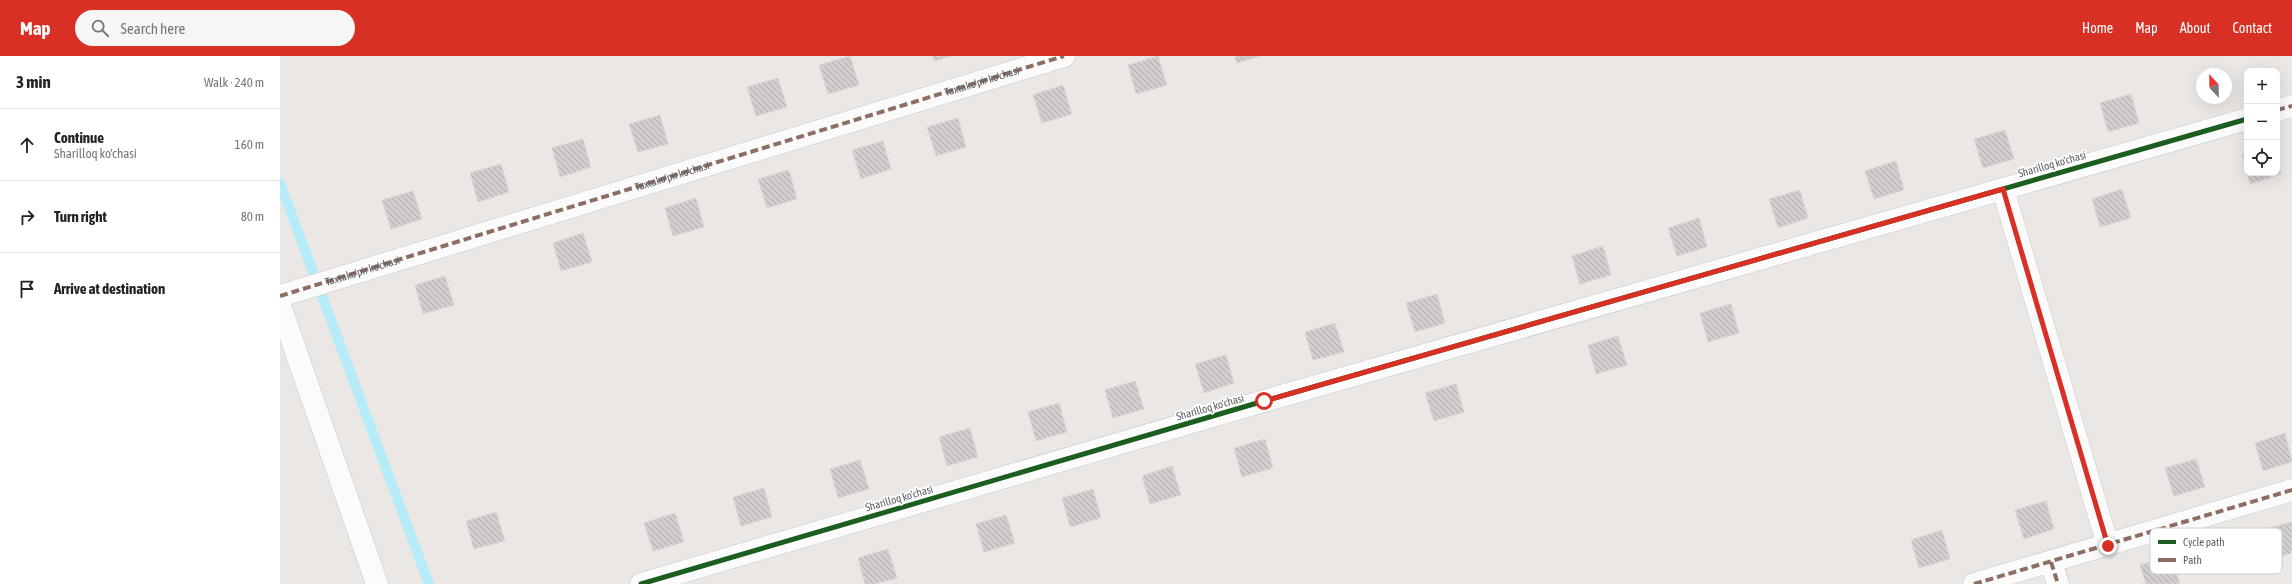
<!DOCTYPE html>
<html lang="en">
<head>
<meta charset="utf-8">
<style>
  :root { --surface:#fff; --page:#f6f6f6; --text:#222; --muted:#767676; --line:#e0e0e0; --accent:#d93025 }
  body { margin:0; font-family:"Asap Condensed",sans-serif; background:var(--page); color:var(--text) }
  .controls { position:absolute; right:12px; top:12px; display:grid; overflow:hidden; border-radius:8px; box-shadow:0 4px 16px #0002 }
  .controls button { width:36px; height:36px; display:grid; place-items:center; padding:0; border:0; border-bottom:1px solid var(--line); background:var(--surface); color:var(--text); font:20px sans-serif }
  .compass { position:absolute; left:1916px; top:12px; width:36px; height:36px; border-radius:50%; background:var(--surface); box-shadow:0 4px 16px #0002; rotate:338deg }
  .stop { position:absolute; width:12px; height:12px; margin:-9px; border:3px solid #d93025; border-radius:50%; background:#fff }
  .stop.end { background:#d93025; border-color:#fff; box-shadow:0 1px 4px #0008 }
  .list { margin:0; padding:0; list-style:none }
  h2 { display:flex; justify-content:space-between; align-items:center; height:52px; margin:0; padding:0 16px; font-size:17px }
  h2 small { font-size:13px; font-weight:400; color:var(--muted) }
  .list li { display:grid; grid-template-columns:26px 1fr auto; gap:12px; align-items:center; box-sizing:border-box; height:72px; padding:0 16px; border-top:1px solid var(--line) }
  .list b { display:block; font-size:15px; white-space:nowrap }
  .list p { margin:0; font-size:13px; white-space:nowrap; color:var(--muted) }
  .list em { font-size:13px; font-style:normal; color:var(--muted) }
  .icon { flex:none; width:22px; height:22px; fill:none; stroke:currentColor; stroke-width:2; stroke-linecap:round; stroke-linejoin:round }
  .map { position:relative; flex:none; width:2012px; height:528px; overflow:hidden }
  header { display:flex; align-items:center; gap:24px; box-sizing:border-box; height:56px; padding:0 20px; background:var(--accent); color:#fff }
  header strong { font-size:19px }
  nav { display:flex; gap:22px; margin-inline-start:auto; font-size:14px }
  .search { width:280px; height:36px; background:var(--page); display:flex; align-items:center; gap:10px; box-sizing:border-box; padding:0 14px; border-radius:22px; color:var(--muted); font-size:15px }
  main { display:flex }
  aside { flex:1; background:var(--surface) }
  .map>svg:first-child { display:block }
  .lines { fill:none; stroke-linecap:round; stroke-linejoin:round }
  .stream { stroke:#b6ecf7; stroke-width:10 }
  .building { fill:url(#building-back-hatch); stroke:#dad6d3 }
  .minor-casing { stroke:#c6c6c6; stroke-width:23 }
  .minor { stroke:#fcfbfb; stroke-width:22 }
  .quiet { stroke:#8d6e63; stroke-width:4; stroke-dasharray:8 4; stroke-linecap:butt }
  .cycleway-casing { stroke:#fff; stroke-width:8 }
  .cycleway { stroke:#1b5e20; stroke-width:5 }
  .route { stroke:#d93025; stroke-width:5 }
  .labels { text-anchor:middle; stroke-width:3.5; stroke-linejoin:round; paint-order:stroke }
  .street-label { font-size:11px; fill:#596062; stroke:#fff }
  .key { fill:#fff; stroke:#cdcfd0; stroke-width:1 }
  .key-label { font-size:11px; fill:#596062 }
</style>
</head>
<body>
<header>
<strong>Map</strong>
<div class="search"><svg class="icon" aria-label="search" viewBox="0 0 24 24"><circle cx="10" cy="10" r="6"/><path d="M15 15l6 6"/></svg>Search here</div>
<nav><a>Home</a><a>Map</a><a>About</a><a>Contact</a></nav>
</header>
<main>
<aside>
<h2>3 min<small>Walk · 240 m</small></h2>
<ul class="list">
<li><svg class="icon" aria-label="ahead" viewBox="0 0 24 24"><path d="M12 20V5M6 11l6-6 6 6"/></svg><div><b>Continue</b><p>Sharilloq ko'chasi</p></div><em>160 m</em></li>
<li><svg class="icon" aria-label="right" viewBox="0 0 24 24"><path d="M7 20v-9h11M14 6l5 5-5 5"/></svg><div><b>Turn right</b></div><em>80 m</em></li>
<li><svg class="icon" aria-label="arrive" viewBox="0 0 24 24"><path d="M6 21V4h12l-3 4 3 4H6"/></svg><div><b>Arrive at destination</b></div></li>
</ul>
</aside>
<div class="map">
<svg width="2012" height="528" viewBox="0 0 2012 528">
  <defs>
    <pattern id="building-back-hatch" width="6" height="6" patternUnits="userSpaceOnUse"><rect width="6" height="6" fill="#d1cecd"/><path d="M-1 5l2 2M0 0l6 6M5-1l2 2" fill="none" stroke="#adabaa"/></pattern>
  </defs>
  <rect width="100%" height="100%" fill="#eae7e4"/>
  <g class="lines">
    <!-- stream -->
    <path class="stream" d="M 0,127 L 149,528"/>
  </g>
  <!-- building -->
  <path class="building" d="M 570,0 L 579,29 L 548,38 L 539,9 Z
    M 653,0 L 671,0 L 654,5 Z
    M 878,0 L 887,29 L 856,38 L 848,9 Z
    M 955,0 L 980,0 L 957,7 Z
    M 498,22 L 507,51 L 476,60 L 467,31 Z
    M 783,29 L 792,58 L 762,67 L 753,39 Z
    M 1851,38 L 1859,67 L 1828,76 L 1820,47 Z
    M 380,59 L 388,88 L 358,96 L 349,68 Z
    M 678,62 L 686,91 L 656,100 L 647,71 Z
    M 1725,74 L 1734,103 L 1703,112 L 1694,83 Z
    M 303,83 L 311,111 L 280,121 L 272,92 Z
    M 603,85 L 611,113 L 581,123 L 572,94 Z
    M 1967,97 L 1967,116 L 1962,99 Z
    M 1997,104 L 2001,118 L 1970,128 L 1967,117 L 1997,117 Z
    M 1616,105 L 1624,134 L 1594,143 L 1585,115 Z
    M 221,108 L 229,136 L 198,146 L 190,117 Z
    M 509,114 L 517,143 L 487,152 L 478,123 Z
    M 1842,133 L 1851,162 L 1820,171 L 1812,143 Z
    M 1520,134 L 1528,162 L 1498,172 L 1489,143 Z
    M 133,135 L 142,163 L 111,173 L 102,144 Z
    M 416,142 L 424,171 L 393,180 L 385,152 Z
    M 1419,162 L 1427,191 L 1397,200 L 1388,172 Z
    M 303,177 L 312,206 L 281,215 L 273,187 Z
    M 1323,190 L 1331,219 L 1300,228 L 1292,200 Z
    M 165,220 L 174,249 L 143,258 L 135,229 Z
    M 1157,238 L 1165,267 L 1135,276 L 1126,247 Z
    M 1451,248 L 1459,277 L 1428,286 L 1420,257 Z
    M 1055,267 L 1064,296 L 1033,304 L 1025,276 Z
    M 1338,280 L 1347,309 L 1316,318 L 1308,289 Z
    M 946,299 L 954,327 L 924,337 L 915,308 Z
    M 855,325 L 864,353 L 833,362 L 825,334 Z
    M 1176,328 L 1184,356 L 1154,365 L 1145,337 Z
    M 779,347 L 787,376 L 756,385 L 748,356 Z
    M 690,372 L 698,401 L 667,410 L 659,381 Z
    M 2005,377 L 2012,406 L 1983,415 L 1975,387 Z
    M 985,383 L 993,412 L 962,421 L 954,392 Z
    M 1916,403 L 1925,431 L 1894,440 L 1885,412 Z
    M 580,404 L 589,433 L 558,442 L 550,413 Z
    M 892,410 L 901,439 L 870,448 L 862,420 Z
    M 484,432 L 492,461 L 461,470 L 453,441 Z
    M 813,433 L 821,462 L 790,471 L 782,442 Z
    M 1766,445 L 1774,473 L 1744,483 L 1735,454 Z
    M 216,456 L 225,485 L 194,493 L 186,465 Z
    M 395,457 L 404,486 L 373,495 L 364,467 Z
    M 726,459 L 735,487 L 704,496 L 696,468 Z
    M 2012,466 L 2012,497 L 1994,502 L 1986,473 Z
    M 1662,474 L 1670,503 L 1639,512 L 1631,484 Z
    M 608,493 L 617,522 L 595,528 L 585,528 L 578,502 Z
    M 1891,500 L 1900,528 L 1866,528 L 1860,509 Z"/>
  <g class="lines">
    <!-- minor casing -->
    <g class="minor-casing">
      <g id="minor">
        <path d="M 1997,54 L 2012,50"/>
        <path d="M 1723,133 L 1828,490"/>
        <path id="s1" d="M 0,240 L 784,0"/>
        <path d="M 0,250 L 97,528"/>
        <path d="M 1771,506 L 1778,528"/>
        <path d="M 361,528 L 984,345 L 1967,63"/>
        <path d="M 1694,528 L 2012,434"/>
      </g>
    </g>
    <!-- minor -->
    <use href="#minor" class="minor"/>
    <!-- quiet -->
    <path class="quiet" d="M 1997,54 L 2012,50
      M 1723,133 L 1828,490
      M 0,240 L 784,0
      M 1771,506 L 1778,528
      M 1694,528 L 2012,434"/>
    <!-- cycleway casing -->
    <g class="cycleway-casing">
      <path id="cycleway" d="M 361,528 L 984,345 L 1967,63"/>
    </g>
    <!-- cycleway -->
    <use href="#cycleway" class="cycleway"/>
  </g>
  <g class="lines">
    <!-- route -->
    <path class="route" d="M 984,345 L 1723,133 L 1828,490"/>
  </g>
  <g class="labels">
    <!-- street labels -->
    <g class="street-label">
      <text dy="4" stroke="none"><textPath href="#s1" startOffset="734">Taxtako'pir ko'chasi</textPath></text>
      <text transform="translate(1772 108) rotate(-16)" y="4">Sharilloq ko'chasi</text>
      <text dy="4" stroke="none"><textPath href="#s1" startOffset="410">Taxtako'pir ko'chasi</textPath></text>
      <text dy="4" stroke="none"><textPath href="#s1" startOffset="86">Taxtako'pir ko'chasi</textPath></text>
      <text transform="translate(930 351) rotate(-16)" y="4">Sharilloq ko'chasi</text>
      <text transform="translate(619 442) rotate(-16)" y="4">Sharilloq ko'chasi</text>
    </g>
  </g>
  <!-- legend -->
  <rect x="1870" y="472" width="132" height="46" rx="6" class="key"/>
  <rect x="1878" y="484" width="18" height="4" fill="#1b5e20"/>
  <rect x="1878" y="502" width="18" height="4" fill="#8d6e63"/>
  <g class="key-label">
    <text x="1903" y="490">Cycle path</text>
    <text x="1903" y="508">Path</text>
  </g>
</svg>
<div class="controls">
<button>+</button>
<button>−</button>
<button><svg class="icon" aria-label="locate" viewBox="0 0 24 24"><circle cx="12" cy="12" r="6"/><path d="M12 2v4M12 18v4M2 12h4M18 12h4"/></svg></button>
</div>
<svg class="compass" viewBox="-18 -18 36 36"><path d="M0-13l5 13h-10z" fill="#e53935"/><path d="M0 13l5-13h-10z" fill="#767676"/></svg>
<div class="stop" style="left:984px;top:345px"></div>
<div class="stop end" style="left:1828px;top:490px"></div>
</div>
</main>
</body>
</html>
